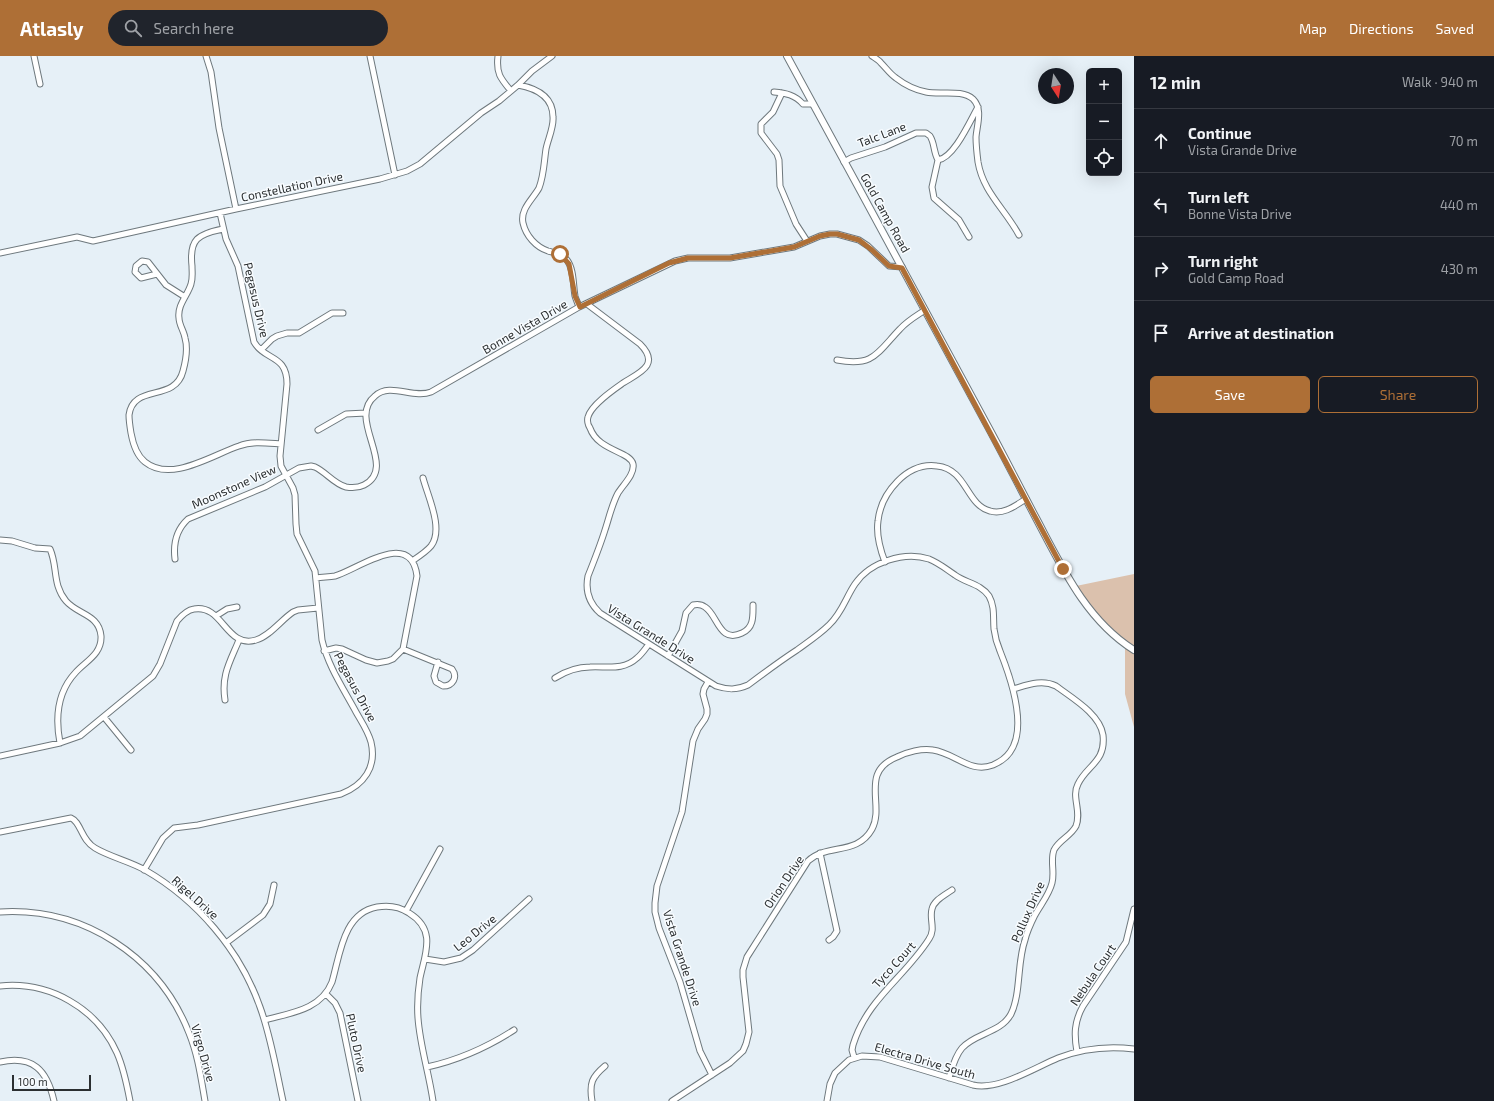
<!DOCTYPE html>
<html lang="en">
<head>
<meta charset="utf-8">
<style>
  :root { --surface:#171b24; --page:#20242c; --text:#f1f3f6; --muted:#9ea1a6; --line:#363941; --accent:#ae6f36 }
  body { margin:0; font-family:"Exo 2",sans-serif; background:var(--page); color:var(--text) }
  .controls { position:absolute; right:12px; top:12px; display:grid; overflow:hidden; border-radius:6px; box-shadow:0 4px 16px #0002 }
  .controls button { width:36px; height:36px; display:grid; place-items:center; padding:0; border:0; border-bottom:1px solid var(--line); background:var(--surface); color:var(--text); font:20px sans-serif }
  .compass { position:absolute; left:1038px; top:12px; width:36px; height:36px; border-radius:50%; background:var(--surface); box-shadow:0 4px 16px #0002; rotate:168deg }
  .scale { position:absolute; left:12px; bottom:10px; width:79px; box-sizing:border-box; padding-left:4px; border:2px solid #2b2f31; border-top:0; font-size:11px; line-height:14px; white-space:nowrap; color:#2b2f31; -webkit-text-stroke:3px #f8fcff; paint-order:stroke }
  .stop { position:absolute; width:12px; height:12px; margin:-9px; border:3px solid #ae6f36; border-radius:50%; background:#fff }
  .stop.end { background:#ae6f36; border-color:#fff; box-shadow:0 1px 4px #0008 }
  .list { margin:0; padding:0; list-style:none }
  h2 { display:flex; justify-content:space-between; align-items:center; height:52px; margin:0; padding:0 16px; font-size:17px }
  h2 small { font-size:13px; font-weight:400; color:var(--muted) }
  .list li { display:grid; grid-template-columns:26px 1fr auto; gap:12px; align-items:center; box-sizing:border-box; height:64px; padding:0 16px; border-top:1px solid var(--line) }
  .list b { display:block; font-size:15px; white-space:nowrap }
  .list p { margin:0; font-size:13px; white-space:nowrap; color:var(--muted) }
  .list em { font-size:13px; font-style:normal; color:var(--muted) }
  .actions { display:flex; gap:8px; padding:12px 16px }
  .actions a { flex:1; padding:9px 0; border:1px solid var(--accent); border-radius:6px; text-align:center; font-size:14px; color:var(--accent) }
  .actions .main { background:var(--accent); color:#fff }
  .icon { flex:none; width:22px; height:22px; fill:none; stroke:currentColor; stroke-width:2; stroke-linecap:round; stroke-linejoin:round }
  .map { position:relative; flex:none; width:1134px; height:1045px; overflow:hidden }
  header { display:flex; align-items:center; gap:24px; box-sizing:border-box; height:56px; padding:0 20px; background:var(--accent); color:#fff }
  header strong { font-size:19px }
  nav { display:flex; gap:22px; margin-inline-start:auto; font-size:14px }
  .search { width:280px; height:36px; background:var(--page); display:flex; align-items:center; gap:10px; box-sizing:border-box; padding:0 14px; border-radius:22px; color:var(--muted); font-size:15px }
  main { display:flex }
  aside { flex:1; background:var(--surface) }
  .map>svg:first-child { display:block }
  .green { fill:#dbc1ad }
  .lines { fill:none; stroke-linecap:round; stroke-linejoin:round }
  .minor-casing { stroke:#6e787d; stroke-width:7 }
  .tertiary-casing { stroke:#6e787d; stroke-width:8 }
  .minor { stroke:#fff; stroke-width:5 }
  .tertiary { stroke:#fff; stroke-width:6 }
  .route { stroke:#ae6f36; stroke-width:5 }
  .labels { text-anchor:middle; stroke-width:3; stroke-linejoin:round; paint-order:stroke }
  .street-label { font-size:12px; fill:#2b2f31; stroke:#f8fcff }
</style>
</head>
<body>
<header>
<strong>Atlasly</strong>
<div class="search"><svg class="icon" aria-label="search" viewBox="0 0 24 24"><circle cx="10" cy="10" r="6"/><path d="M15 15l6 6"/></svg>Search here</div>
<nav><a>Map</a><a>Directions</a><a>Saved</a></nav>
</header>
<main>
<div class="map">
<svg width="1134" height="1045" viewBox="0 0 1134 1045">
  <rect width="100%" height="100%" fill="#e6f0f7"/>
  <!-- green -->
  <path class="green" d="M 1134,518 L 1134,671 L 1125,638 L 1125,592 L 1128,588 L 1102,564 L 1076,530 Z"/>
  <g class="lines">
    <!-- minor casing -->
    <g class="minor-casing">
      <path id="minor" d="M 34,0 L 40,28
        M 206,0 L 211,16 L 219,72 L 236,153
        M 370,0 L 395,119
        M 498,0 C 496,17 500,22 511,35
        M 872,0 C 875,2 879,4 881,7 C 886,12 890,18 896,22 C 905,29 916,34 926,36 C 941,39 962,33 973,43 C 983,53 977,69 976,81 C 976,89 977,98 978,106 C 983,136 1005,153 1019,179
        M 518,29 C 535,32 553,40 553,61 C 554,71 548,83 546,93 C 544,106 544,119 539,132 C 533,143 520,153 523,167 C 526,180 536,191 548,195 C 555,197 562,198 567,204 C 574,213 573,229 575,240 C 576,244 578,247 579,251
        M 774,36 C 786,37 795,39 803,48 L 813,48
        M 782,37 L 773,56 L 761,68 L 761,77 L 777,98 L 779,104 L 780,130 L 796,168 L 807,185
        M 938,104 L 932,131 L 934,142 L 959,164 L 969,181
        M 938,104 C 954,102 970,65 978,51
        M 844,106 L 851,102 L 885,91 L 916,77 L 926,77 L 930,80 C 935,88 933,95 938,104
        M 223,173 C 198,178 189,183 192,210 C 192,216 193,222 191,228 C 188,239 177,249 179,262 C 179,269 184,275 185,282 C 188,292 186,304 183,315 C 175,347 133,327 129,359 C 129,364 130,371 131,377 C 133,388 136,399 145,406 C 171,427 212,399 239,390 C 252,385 266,387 281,388
        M 0,197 L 77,181 L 93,185 L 236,153 L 380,123 L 407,115 L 420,108 L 481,57 L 499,45 L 518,29 L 532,15 L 552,0
        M 157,218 L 141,222 L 135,216 L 136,210 L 142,205 L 148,206 L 166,229 L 185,241
        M 587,248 L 640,288 C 661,309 639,317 623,327 C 613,334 591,349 588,361 C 587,364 588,369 590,372 C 598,395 630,395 633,408 C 635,418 623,429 618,437 C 612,448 609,462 605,474 C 600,490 594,505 588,520 C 585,535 589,547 600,557 L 716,630 C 728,634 737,634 748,629 C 764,617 780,605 797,594 C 808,586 820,578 829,569 C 842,557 846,541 855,528 C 870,506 904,495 929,503 C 939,507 946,513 955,519 C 966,527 981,528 989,540 C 995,551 993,561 994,573 C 995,581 997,588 1000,595 C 1010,620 1028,671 1010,696 C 1006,702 1000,706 993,709 C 970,718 955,697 933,694 C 922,692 907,696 897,701 C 859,716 885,749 872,773 C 857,800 827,787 808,805 L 747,901 L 743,914 L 743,921 L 749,976 L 746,988 L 743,995 L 730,1007 L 672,1045
        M 261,294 L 272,283 L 277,280 L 287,277 L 299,277 L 332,257 L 343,257
        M 837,304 C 874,311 877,297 900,273 C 907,265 916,260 925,254
        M 318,374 L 346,358 L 366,357
        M 0,484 L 12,485 L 35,492 L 50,493 C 58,511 52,528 66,545 C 78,559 99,558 101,580 C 102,598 86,605 76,616 C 57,636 55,661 60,687
        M 175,503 C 173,487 176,474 188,463 L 265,431 L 299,412 L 311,410 L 315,411 C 326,416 334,428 346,431 C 352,432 358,432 364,429 C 399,411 346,363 375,340 C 390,326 413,343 431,336 L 579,251 L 675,205 L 688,202 L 730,202 L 794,191 L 820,180 L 830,178 L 837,178 L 859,184 L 868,190 L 889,210 L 902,211
        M 412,505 C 418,501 426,496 431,490 C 444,473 428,441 423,422
        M 885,506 C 880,493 876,479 878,465 C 881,437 907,406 937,410 C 967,413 966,449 990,455 C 1003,459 1015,450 1026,443
        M 316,522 C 322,521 329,521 335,520 C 357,514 411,472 417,520 L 403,593 L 393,603 L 388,605 L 377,607 L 366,604 L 342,593 L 336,592 L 324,595
        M 216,560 L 227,553 L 237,551
        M 403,593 L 452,613 C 458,621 453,630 443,630 L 436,626 L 434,620 L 438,606
        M 668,600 L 682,575 L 686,557 L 693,549 C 697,548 701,548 705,551 C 718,559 719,588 742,577 C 754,572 753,560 753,549
        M 555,622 C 566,615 577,611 590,611 C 607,610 623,615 637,602 C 642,598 645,593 649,588
        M 708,626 L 704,633 L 703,638 L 707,653 L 707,658 L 705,663 L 698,673 L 693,685 L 682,756 L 657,830 L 655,847 L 655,856 L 659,872 L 680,926 L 700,995 L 712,1019
        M 225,644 C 221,619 230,606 239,584
        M 104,661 L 131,694
        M 0,700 L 60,687 L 80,680 L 153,620 L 160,608 L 177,565 C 182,559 187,554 194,553 C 223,548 226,593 256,584 C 270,580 281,564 293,556 L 298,554 L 318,552
        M 0,776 L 71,762 C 81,766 81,784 95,792 C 110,801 129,805 145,814 C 197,844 240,894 260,951 C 271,981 276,1013 283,1045
        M 820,797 L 837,875 L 833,881 L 829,884
        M 144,814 L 163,782 L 174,772 L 198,769 L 341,738 C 364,729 377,711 371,686 C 368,675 361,665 356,656 C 343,632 328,610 322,584 L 315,515 L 297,478 L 296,468 L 295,439 L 293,432 L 281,410 L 280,400 L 287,328 C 287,298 265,305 254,286 L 238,210 L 226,183 L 220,157
        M 406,855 L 440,793
        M 0,856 C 83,851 159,900 189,977 C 198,999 201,1022 205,1045
        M 226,887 L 263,859 L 270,848 L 274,829
        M 425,903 L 444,906 L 461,902 L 473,894 L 529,843
        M 0,930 C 49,925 97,952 117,997 C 124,1013 127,1029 130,1045
        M 326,938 L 335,947 L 340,957 L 358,1045
        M 265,964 C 290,957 321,954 332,926 C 340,899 343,857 377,851 C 388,849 400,851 409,857 C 437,874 425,898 420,922 C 418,935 417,949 418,962 C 420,990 429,1017 433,1045
        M 1077,996 C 1074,979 1074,966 1083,950 L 1126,886 L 1134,853
        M 854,1001 L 852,994 L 853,989 C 867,943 905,921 929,883 C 936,873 929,863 932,853 C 934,844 945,839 952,834
        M 0,1006 C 33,999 47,1014 54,1045
        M 427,1011 C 459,1004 486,992 514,974
        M 949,1022 C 952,1012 955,1000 962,992 C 975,977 1001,977 1011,958 C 1021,938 1017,906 1025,884 C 1027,875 1031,867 1035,859 C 1041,848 1049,839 1052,827 C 1055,816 1050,804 1054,794 C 1059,784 1071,780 1076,770 C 1082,755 1071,741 1078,728 C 1087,709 1106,706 1103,679 C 1100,658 1072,642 1056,630 C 1042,623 1027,629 1013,633
        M 592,1045 C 589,1027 592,1021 605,1010
        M 827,1045 L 830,1028 L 835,1017 L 849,1004 L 862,1000 L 880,1001 L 973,1029 C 998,1035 1034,1012 1058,1002 C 1081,993 1109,990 1134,993"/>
    </g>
    <!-- tertiary casing -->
    <g class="tertiary-casing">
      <path id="tertiary" d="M 787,0 C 854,122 919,244 986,367 C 1003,398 1019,430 1036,462 C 1062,511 1086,564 1134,594"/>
    </g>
    <!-- minor -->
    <use href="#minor" class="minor"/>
    <!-- tertiary -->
    <use href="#tertiary" class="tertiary"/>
  </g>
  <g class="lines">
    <!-- route -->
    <path class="route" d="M 560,198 L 569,208 L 575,240 L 580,251 L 669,207 L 688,202 L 730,202 L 794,191 L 820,180 L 830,178 L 837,178 L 859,184 L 872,194 L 889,210 L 902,212 L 1063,513"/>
  </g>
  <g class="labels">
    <!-- street labels -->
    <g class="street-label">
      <text transform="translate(882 79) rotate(-21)" y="4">Talc Lane</text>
      <text transform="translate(292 131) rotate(-12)" y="4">Constellation Drive</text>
      <text transform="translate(885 157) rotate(61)" y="4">Gold Camp Road</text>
      <text transform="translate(256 244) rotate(77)" y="4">Pegasus Drive</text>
      <text transform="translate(525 271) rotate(-30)" y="4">Bonne Vista Drive</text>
      <text transform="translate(234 431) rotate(-24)" y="4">Moonstone View</text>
      <text transform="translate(651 578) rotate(32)" y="4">Vista Grande Drive</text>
      <text transform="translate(355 631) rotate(62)" y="4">Pegasus Drive</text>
      <text transform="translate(784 826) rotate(-56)" y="4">Orion Drive</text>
      <text transform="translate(195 842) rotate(42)" y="4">Rigel Drive</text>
      <text transform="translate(1028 856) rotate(-66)" y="4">Pollux Drive</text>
      <text transform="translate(475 877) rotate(-39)" y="4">Leo Drive</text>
      <text transform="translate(682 902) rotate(72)" y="4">Vista Grande Drive</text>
      <text transform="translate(894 909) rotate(-48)" y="4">Tyco Court</text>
      <text transform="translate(1093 919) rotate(-56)" y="4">Nebula Court</text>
      <text transform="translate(356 987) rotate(78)" y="4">Pluto Drive</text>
      <text transform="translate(203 997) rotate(74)" y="4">Virgo Drive</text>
      <text transform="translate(925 1005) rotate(16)" y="4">Electra Drive South</text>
    </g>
  </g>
</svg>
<div class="controls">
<button>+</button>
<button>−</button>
<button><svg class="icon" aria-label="locate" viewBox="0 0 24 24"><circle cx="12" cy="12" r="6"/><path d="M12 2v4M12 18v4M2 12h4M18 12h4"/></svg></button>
</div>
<svg class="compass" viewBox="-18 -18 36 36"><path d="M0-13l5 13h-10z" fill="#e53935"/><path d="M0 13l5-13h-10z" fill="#9ea1a6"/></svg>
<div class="scale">100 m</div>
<div class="stop" style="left:560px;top:198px"></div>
<div class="stop end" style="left:1063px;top:513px"></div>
</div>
<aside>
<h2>12 min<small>Walk · 940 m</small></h2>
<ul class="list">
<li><svg class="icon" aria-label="ahead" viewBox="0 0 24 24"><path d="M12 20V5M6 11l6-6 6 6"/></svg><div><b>Continue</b><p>Vista Grande Drive</p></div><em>70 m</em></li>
<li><svg class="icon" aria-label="left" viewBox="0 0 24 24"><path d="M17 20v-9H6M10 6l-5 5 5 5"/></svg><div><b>Turn left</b><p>Bonne Vista Drive</p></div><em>440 m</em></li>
<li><svg class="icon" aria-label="right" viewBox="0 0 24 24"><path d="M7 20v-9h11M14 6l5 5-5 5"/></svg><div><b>Turn right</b><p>Gold Camp Road</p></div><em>430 m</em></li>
<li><svg class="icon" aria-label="arrive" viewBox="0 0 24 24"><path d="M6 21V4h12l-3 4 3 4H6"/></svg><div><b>Arrive at destination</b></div></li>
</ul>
<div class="actions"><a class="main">Save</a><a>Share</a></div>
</aside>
</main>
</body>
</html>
